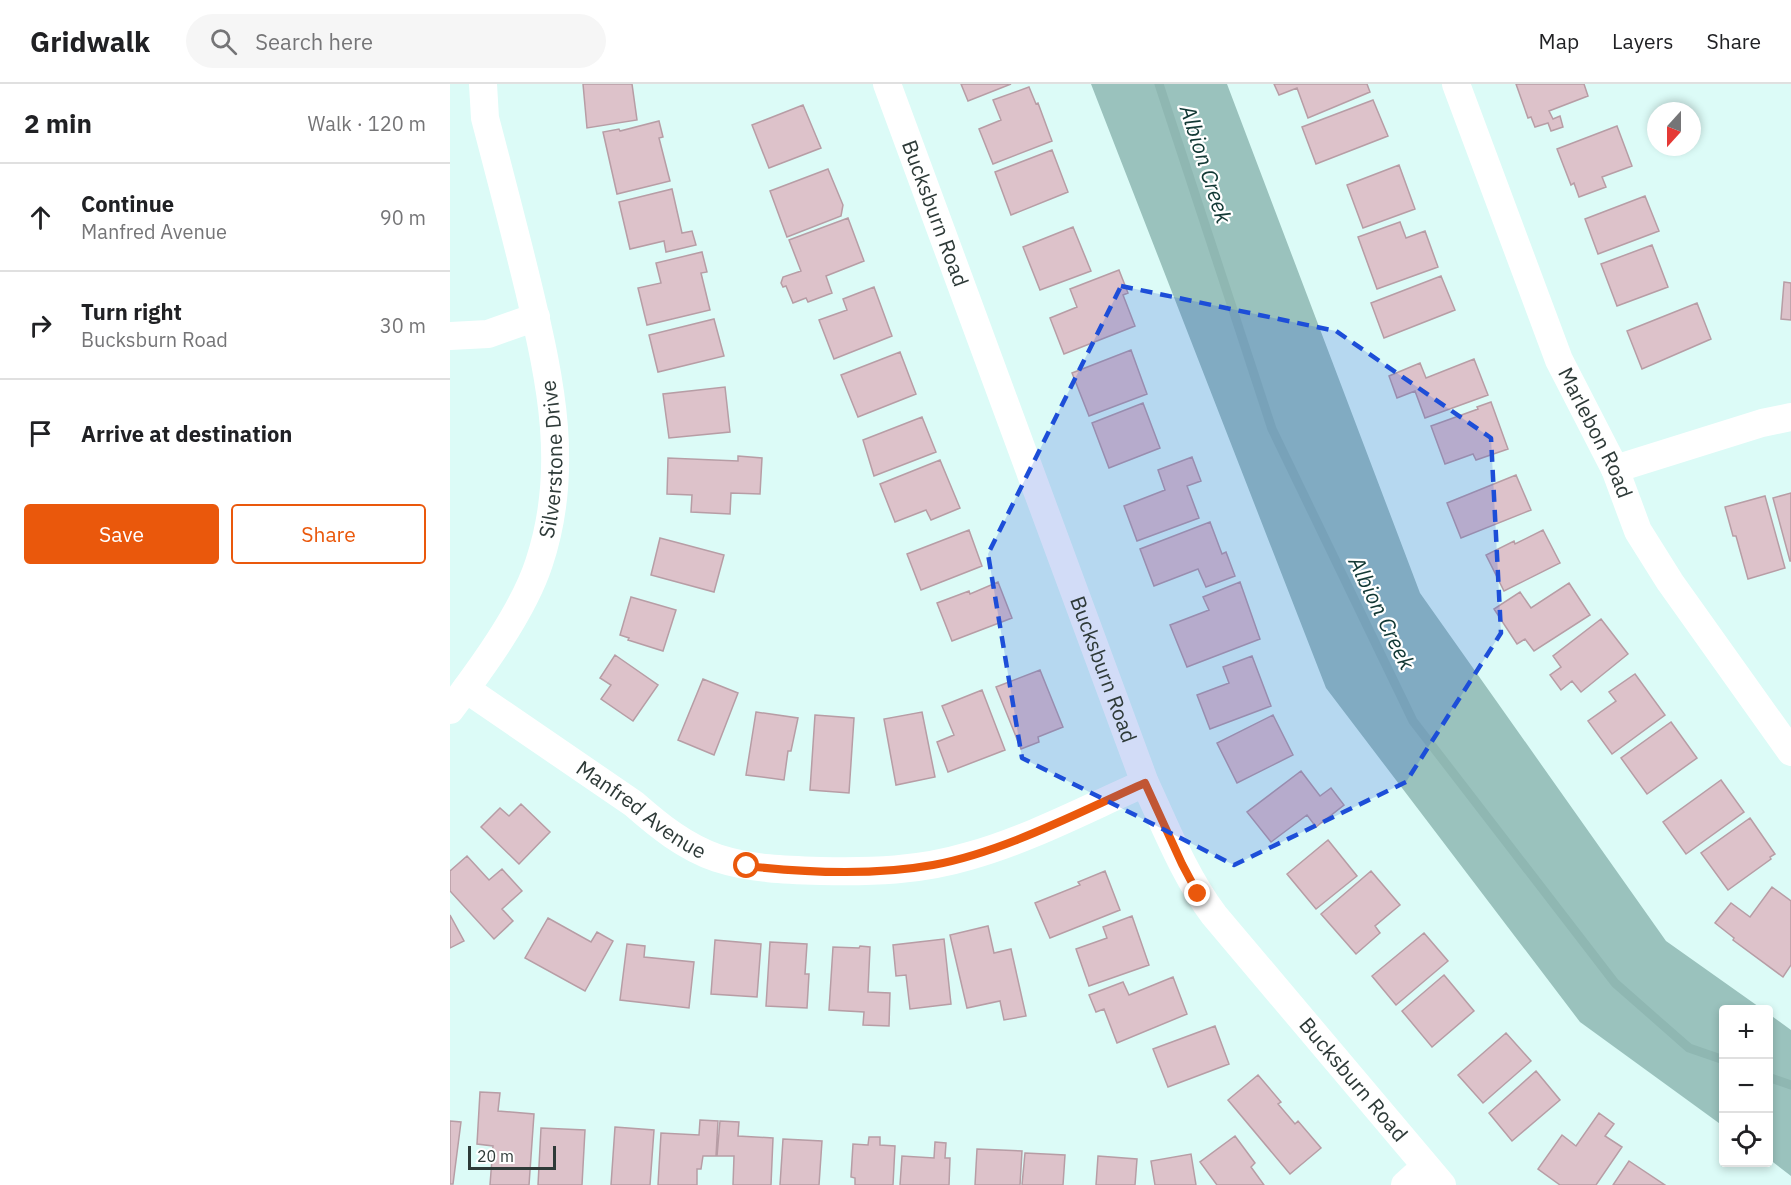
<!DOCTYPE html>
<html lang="en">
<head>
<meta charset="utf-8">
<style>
  :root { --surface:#fff; --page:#f6f6f6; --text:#202124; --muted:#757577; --line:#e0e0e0; --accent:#ea580c }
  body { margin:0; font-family:"IBM Plex Sans",sans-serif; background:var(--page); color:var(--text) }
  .controls { position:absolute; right:18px; bottom:18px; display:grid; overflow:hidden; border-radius:6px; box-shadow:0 3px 9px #0003 }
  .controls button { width:54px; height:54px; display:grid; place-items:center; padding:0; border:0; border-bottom:2px solid var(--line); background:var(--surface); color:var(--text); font:30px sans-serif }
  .compass { position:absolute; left:1197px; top:18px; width:54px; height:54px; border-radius:50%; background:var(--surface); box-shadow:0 3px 9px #0003; rotate:201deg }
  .scale { position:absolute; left:18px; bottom:15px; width:88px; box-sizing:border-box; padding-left:6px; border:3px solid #2e3a38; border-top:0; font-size:16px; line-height:21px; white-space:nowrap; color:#2e3a38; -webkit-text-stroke:4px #fff; paint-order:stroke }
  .stop { position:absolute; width:18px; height:18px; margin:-14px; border:4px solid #ea580c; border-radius:50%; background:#fff }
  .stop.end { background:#ea580c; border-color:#fff; box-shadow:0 2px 6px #0008 }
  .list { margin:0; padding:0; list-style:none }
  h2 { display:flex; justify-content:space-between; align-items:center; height:78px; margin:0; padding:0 24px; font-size:26px }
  h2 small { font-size:20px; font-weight:400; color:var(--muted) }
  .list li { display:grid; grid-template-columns:39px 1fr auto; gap:18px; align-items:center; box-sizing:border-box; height:108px; padding:0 24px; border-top:2px solid var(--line) }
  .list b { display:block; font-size:22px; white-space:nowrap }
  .list p { margin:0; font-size:20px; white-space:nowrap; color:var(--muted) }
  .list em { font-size:20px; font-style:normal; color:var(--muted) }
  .actions { display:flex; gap:12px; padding:18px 24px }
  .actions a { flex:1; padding:14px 0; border:2px solid var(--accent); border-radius:6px; text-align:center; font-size:21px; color:var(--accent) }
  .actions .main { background:var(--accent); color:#fff }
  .icon { flex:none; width:33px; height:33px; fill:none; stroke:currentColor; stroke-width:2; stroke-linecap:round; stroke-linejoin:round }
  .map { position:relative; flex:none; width:1341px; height:1101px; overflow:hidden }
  header { display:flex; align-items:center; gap:36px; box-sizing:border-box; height:84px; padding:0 30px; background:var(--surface); border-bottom:2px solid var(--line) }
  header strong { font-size:28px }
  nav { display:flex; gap:33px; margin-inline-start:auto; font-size:21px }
  .search { width:420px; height:54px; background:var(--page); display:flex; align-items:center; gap:15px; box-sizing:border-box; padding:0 21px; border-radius:33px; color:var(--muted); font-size:22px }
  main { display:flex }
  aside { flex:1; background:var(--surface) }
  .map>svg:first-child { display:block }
  .forest { fill:#9ac2bd }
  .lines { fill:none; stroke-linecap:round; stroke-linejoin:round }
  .stream { stroke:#8fb7b2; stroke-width:9 }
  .building { fill:#ddc2ca; stroke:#b79da5; stroke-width:1.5 }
  .minor { stroke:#fff; stroke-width:28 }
  .route { stroke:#ea580c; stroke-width:8 }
  .marked { fill:#1d4ed8; fill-opacity:0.2; stroke:#1d4ed8; stroke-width:4.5; stroke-dasharray:12 8; stroke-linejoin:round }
  .labels { text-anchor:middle; stroke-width:4.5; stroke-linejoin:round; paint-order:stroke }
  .street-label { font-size:21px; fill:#2e3a38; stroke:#fff }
  .water-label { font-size:22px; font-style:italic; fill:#113834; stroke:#fff }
</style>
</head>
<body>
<header>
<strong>Gridwalk</strong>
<div class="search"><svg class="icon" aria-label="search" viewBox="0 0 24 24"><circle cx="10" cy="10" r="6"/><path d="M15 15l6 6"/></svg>Search here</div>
<nav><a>Map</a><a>Layers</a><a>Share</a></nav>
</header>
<main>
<aside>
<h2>2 min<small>Walk · 120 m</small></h2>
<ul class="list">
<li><svg class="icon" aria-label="ahead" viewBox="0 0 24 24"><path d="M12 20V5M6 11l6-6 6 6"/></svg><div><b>Continue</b><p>Manfred Avenue</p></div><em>90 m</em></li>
<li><svg class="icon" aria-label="right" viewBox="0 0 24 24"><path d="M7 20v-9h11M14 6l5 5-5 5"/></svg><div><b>Turn right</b><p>Bucksburn Road</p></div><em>30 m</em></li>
<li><svg class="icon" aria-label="arrive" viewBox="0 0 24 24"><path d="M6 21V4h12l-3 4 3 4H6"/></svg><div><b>Arrive at destination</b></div></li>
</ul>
<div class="actions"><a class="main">Save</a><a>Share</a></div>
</aside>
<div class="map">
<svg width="1341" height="1101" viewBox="0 0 1341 1101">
  <rect width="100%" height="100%" fill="#dcfbf7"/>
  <!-- forest -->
  <path class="forest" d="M 641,0 L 777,0 L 970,509 L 1216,857 L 1312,925 L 1274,926 L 1273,1042 L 1130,938 L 876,604 Z
    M 1319,930 L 1341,946 L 1341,1092 L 1319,1075 Z"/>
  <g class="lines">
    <!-- stream -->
    <path class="stream" d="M 709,0 L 822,345 L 963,637 L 1165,899 L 1239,964 L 1274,976
      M 1318,993 L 1341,1001"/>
  </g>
  <!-- building -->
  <path class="building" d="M 133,0 L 182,0 L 187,36 L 137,44 Z
    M 511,0 L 561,0 L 518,17 Z
    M 824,0 L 917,0 L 920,8 L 858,34 L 847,4 L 829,11 Z
    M 1066,0 L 1134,0 L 1138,12 L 1099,27 L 1103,35 L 1110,32 L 1113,43 L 1101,47 L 1098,39 L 1085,43 L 1081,33 L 1078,34 Z
    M 579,3 L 586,20 L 588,19 L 602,57 L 543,80 L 529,45 L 551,36 L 543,16 Z
    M 923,16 L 938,52 L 866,80 L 852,43 Z
    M 353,21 L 371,64 L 319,84 L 302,41 Z
    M 209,37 L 213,53 L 209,54 L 220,97 L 167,110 L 153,48 L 169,45 L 170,47 Z
    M 1167,42 L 1182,82 L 1152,93 L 1156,103 L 1129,113 L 1124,99 L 1121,101 L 1107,65 Z
    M 602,66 L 618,108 L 561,131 L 545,88 Z
    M 949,81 L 965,125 L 913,144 L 897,101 Z
    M 378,85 L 393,121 L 391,132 L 337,153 L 320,107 Z
    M 222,105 L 232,149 L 242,147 L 246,161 L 216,168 L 214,157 L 180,165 L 169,118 Z
    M 1195,112 L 1209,147 L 1148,170 L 1135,135 Z
    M 398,134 L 414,177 L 376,192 L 382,209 L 358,218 L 356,214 L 343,219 L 336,202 L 333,203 L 331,199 L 333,193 L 351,187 L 339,156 Z
    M 950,138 L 956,154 L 975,147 L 988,183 L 927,205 L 908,153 Z
    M 623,143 L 641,187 L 590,206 L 573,163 Z
    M 1202,161 L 1218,203 L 1167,222 L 1151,180 Z
    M 252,168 L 257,188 L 251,189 L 260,226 L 197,241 L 188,204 L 211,199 L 206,179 Z
    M 669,186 L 678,209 L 673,211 L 685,242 L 614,270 L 600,234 L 627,223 L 620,205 Z
    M 991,192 L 1005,226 L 934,254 L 921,219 Z
    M 1334,198 L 1341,199 L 1341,236 L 1331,235 Z
    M 424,203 L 442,252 L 384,275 L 369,236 L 397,226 L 393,215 Z
    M 1247,219 L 1261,255 L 1192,285 L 1177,247 Z
    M 264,235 L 274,272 L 208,288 L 199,251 Z
    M 681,266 L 697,310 L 639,332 L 622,289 Z
    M 450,268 L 466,310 L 408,333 L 391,291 Z
    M 1024,275 L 1038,311 L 975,334 L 965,307 L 947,314 L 939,292 L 970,279 L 976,294 Z
    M 275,303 L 280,348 L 219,354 L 213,310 Z
    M 1041,318 L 1058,365 L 1026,376 L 1023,370 L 995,380 L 981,342 L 1028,325 L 1027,323 Z
    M 693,319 L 710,364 L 659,384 L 642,339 Z
    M 472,333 L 486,368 L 424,392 L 413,356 Z
    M 288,372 L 312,374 L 310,410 L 281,409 L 280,430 L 241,428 L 242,411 L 217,410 L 218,374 L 288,377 Z
    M 742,373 L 751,397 L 737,402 L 749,434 L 687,457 L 674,422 L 715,406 L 708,386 Z
    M 490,376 L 510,424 L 481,436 L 476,426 L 445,438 L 430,400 Z
    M 1066,391 L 1081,426 L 1011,454 L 997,419 Z
    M 1341,409 L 1341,477 L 1340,477 L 1323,414 Z
    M 1315,412 L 1335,484 L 1298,495 L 1286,452 L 1283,452 L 1275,423 Z
    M 760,438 L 772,470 L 776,468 L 785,492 L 756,503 L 748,485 L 704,502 L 690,465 Z
    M 519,446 L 532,482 L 471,506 L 457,470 Z
    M 1093,446 L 1110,479 L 1054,507 L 1036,471 L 1064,457 L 1065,460 Z
    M 210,454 L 274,471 L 264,508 L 201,491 Z
    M 548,498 L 562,534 L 502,557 L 487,519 L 519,507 L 520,510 Z
    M 790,498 L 810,555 L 737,583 L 720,541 L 759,526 L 753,513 Z
    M 1119,499 L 1140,531 L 1084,567 L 1075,555 L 1067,560 L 1044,525 L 1070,508 L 1081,524 Z
    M 181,513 L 226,526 L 213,567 L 178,556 L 179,554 L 170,551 Z
    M 1151,535 L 1178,570 L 1131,608 L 1122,597 L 1111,606 L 1100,591 L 1111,583 L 1103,572 Z
    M 165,571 L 208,601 L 183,637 L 151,615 L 161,601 L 150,594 Z
    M 802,572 L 821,622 L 760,645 L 747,611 L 779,599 L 773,583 Z
    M 590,586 L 613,643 L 588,653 L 589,658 L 571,665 L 546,603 Z
    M 1185,590 L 1215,631 L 1162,670 L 1138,637 L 1166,617 L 1159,608 Z
    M 253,595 L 288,609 L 264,671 L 228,656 Z
    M 532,606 L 555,666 L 498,688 L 487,658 L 504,651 L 492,622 Z
    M 306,628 L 348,634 L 341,667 L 338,667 L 334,696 L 296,691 Z
    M 472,628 L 485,693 L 446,701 L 434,635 Z
    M 365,631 L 404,634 L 399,709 L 360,706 Z
    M 823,631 L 843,671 L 787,699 L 767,659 Z
    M 1221,638 L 1247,674 L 1197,710 L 1171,674 Z
    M 851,687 L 870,712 L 881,704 L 894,721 L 866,743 L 857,731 L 821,758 L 797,728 Z
    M 1271,696 L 1294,728 L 1236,770 L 1213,738 Z
    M 71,720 L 100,748 L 69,780 L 31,743 L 50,724 L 59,732 Z
    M 1300,734 L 1325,770 L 1320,773 L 1321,775 L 1278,806 L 1251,769 Z
    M 878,756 L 907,792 L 866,825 L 837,790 Z
    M 17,772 L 39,796 L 52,785 L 72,807 L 52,825 L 63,837 L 44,855 L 0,807 L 0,787 Z
    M 655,787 L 670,826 L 600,854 L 585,819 L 630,801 L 628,798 Z
    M 921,787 L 950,821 L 925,842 L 930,849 L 906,870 L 871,830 Z
    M 1322,803 L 1341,817 L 1341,881 L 1333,893 L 1283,856 L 1284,854 L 1265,839 L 1281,819 L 1300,833 Z
    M 0,831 L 14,857 L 0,864 Z
    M 682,832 L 699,881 L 639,902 L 626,865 L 657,854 L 653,843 Z
    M 98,834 L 141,858 L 147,848 L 163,857 L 135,907 L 75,874 Z
    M 538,842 L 544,869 L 561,865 L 576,932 L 554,936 L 550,917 L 517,924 L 500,851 Z
    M 974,849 L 998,877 L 946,921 L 922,892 Z
    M 494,855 L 501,920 L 460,925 L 456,891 L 446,892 L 443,861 Z
    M 265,856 L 311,860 L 307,913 L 261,910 Z
    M 320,858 L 357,860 L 355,890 L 359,890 L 357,924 L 316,922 Z
    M 177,860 L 195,862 L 194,873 L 244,878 L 239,924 L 170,916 Z
    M 410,862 L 420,863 L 418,908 L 440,909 L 439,942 L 413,941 L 414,928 L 379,926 L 383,863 L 409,864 Z
    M 994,891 L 1024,927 L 982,963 L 952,927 Z
    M 723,893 L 737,930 L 667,959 L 654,925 L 646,928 L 639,911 L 673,898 L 679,911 Z
    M 765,942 L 779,980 L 718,1003 L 703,965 Z
    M 1056,949 L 1081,977 L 1033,1019 L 1008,991 Z
    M 1086,987 L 1110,1016 L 1062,1057 L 1039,1029 Z
    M 808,991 L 831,1018 L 828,1020 L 845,1040 L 848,1037 L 871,1064 L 840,1090 L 778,1016 Z
    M 30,1008 L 50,1009 L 48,1027 L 84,1030 L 79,1101 L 40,1101 L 43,1062 L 27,1060 Z
    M 1149,1029 L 1164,1040 L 1155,1052 L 1172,1063 L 1146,1101 L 1110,1101 L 1088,1085 L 1112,1051 L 1126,1062 Z
    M 250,1036 L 268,1037 L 266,1072 L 253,1072 L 251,1085 L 247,1085 L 247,1101 L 208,1101 L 211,1049 L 249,1051 Z
    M 0,1037 L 11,1038 L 3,1100 L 0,1100 Z
    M 270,1037 L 289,1038 L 288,1052 L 323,1054 L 321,1101 L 283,1101 L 284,1072 L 267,1072 Z
    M 165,1043 L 204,1046 L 200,1101 L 161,1101 Z
    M 91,1044 L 135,1046 L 132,1101 L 88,1101 Z
    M 785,1052 L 805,1079 L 801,1083 L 814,1101 L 767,1101 L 750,1078 Z
    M 419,1053 L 430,1053 L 430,1061 L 445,1062 L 443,1101 L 405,1101 L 405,1094 L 401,1093 L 403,1060 L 418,1061 Z
    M 333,1055 L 372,1057 L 369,1101 L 330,1101 Z
    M 485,1058 L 496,1059 L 495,1074 L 500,1074 L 499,1101 L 450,1101 L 452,1072 L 484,1074 Z
    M 527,1065 L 572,1067 L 570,1101 L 525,1101 Z
    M 575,1069 L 615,1071 L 613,1101 L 572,1101 Z
    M 741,1070 L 746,1101 L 705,1101 L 701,1077 Z
    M 648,1072 L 687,1075 L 685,1101 L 646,1101 Z
    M 1179,1077 L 1215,1101 L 1163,1101 Z"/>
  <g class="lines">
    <!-- minor -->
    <g class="minor">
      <path id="s1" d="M 437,0 L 695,699 C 716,744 734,791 764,831 L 992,1101"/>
      <path id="s2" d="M 1006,0 L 1109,276 L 1165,385 L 1188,447 L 1220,498 L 1341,668"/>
      <path d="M 0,252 L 38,250 L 86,233"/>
      <path d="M 1165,385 L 1312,339 L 1341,333"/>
      <path id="s3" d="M 16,605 L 184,720 C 209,742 235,763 267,774 C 301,785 336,786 371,787 C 422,788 469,787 519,772 C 580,755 638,724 695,699"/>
      <path id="s4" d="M 0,626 C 31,585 73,528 89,479 C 120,386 101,298 79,206 C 65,148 50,91 35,34 L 33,0"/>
      <path d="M 955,1101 L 975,1083"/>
    </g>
  </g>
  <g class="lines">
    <!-- route -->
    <path class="route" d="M 297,782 C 358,789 422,792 483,781 C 554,768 629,728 695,699 L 732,780 L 748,810"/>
  </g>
  <!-- marked area -->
  <path class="marked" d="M 671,202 L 886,247 L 1041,354 L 1051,549 L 956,698 L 784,781 L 572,674 L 538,470 Z"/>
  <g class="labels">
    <!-- street labels -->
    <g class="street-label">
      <text dy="7" stroke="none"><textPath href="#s1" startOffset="138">Bucksburn Road</textPath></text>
      <text dy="7" stroke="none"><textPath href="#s2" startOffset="376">Marlebon Road</textPath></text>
      <text dy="7" stroke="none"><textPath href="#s4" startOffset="278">Silverstone Drive</textPath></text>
      <text dy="7" stroke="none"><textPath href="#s1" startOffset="624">Bucksburn Road</textPath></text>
      <text dy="7" stroke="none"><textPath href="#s3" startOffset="213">Manfred Avenue</textPath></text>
      <text dy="7" stroke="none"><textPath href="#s1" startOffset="1110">Bucksburn Road</textPath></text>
    </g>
    <!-- water labels -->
    <g class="water-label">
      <text transform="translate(756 80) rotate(72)" y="8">Albion Creek</text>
      <text transform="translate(932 529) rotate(64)" y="8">Albion Creek</text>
    </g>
  </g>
</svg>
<div class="controls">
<button>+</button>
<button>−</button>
<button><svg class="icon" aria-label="locate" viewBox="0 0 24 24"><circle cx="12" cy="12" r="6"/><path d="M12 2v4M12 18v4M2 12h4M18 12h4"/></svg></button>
</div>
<svg class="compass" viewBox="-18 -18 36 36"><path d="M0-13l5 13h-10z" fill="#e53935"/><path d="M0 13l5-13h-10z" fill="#757577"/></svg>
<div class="scale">20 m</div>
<div class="stop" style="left:297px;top:782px"></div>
<div class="stop end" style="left:748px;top:810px"></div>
</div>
</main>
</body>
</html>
